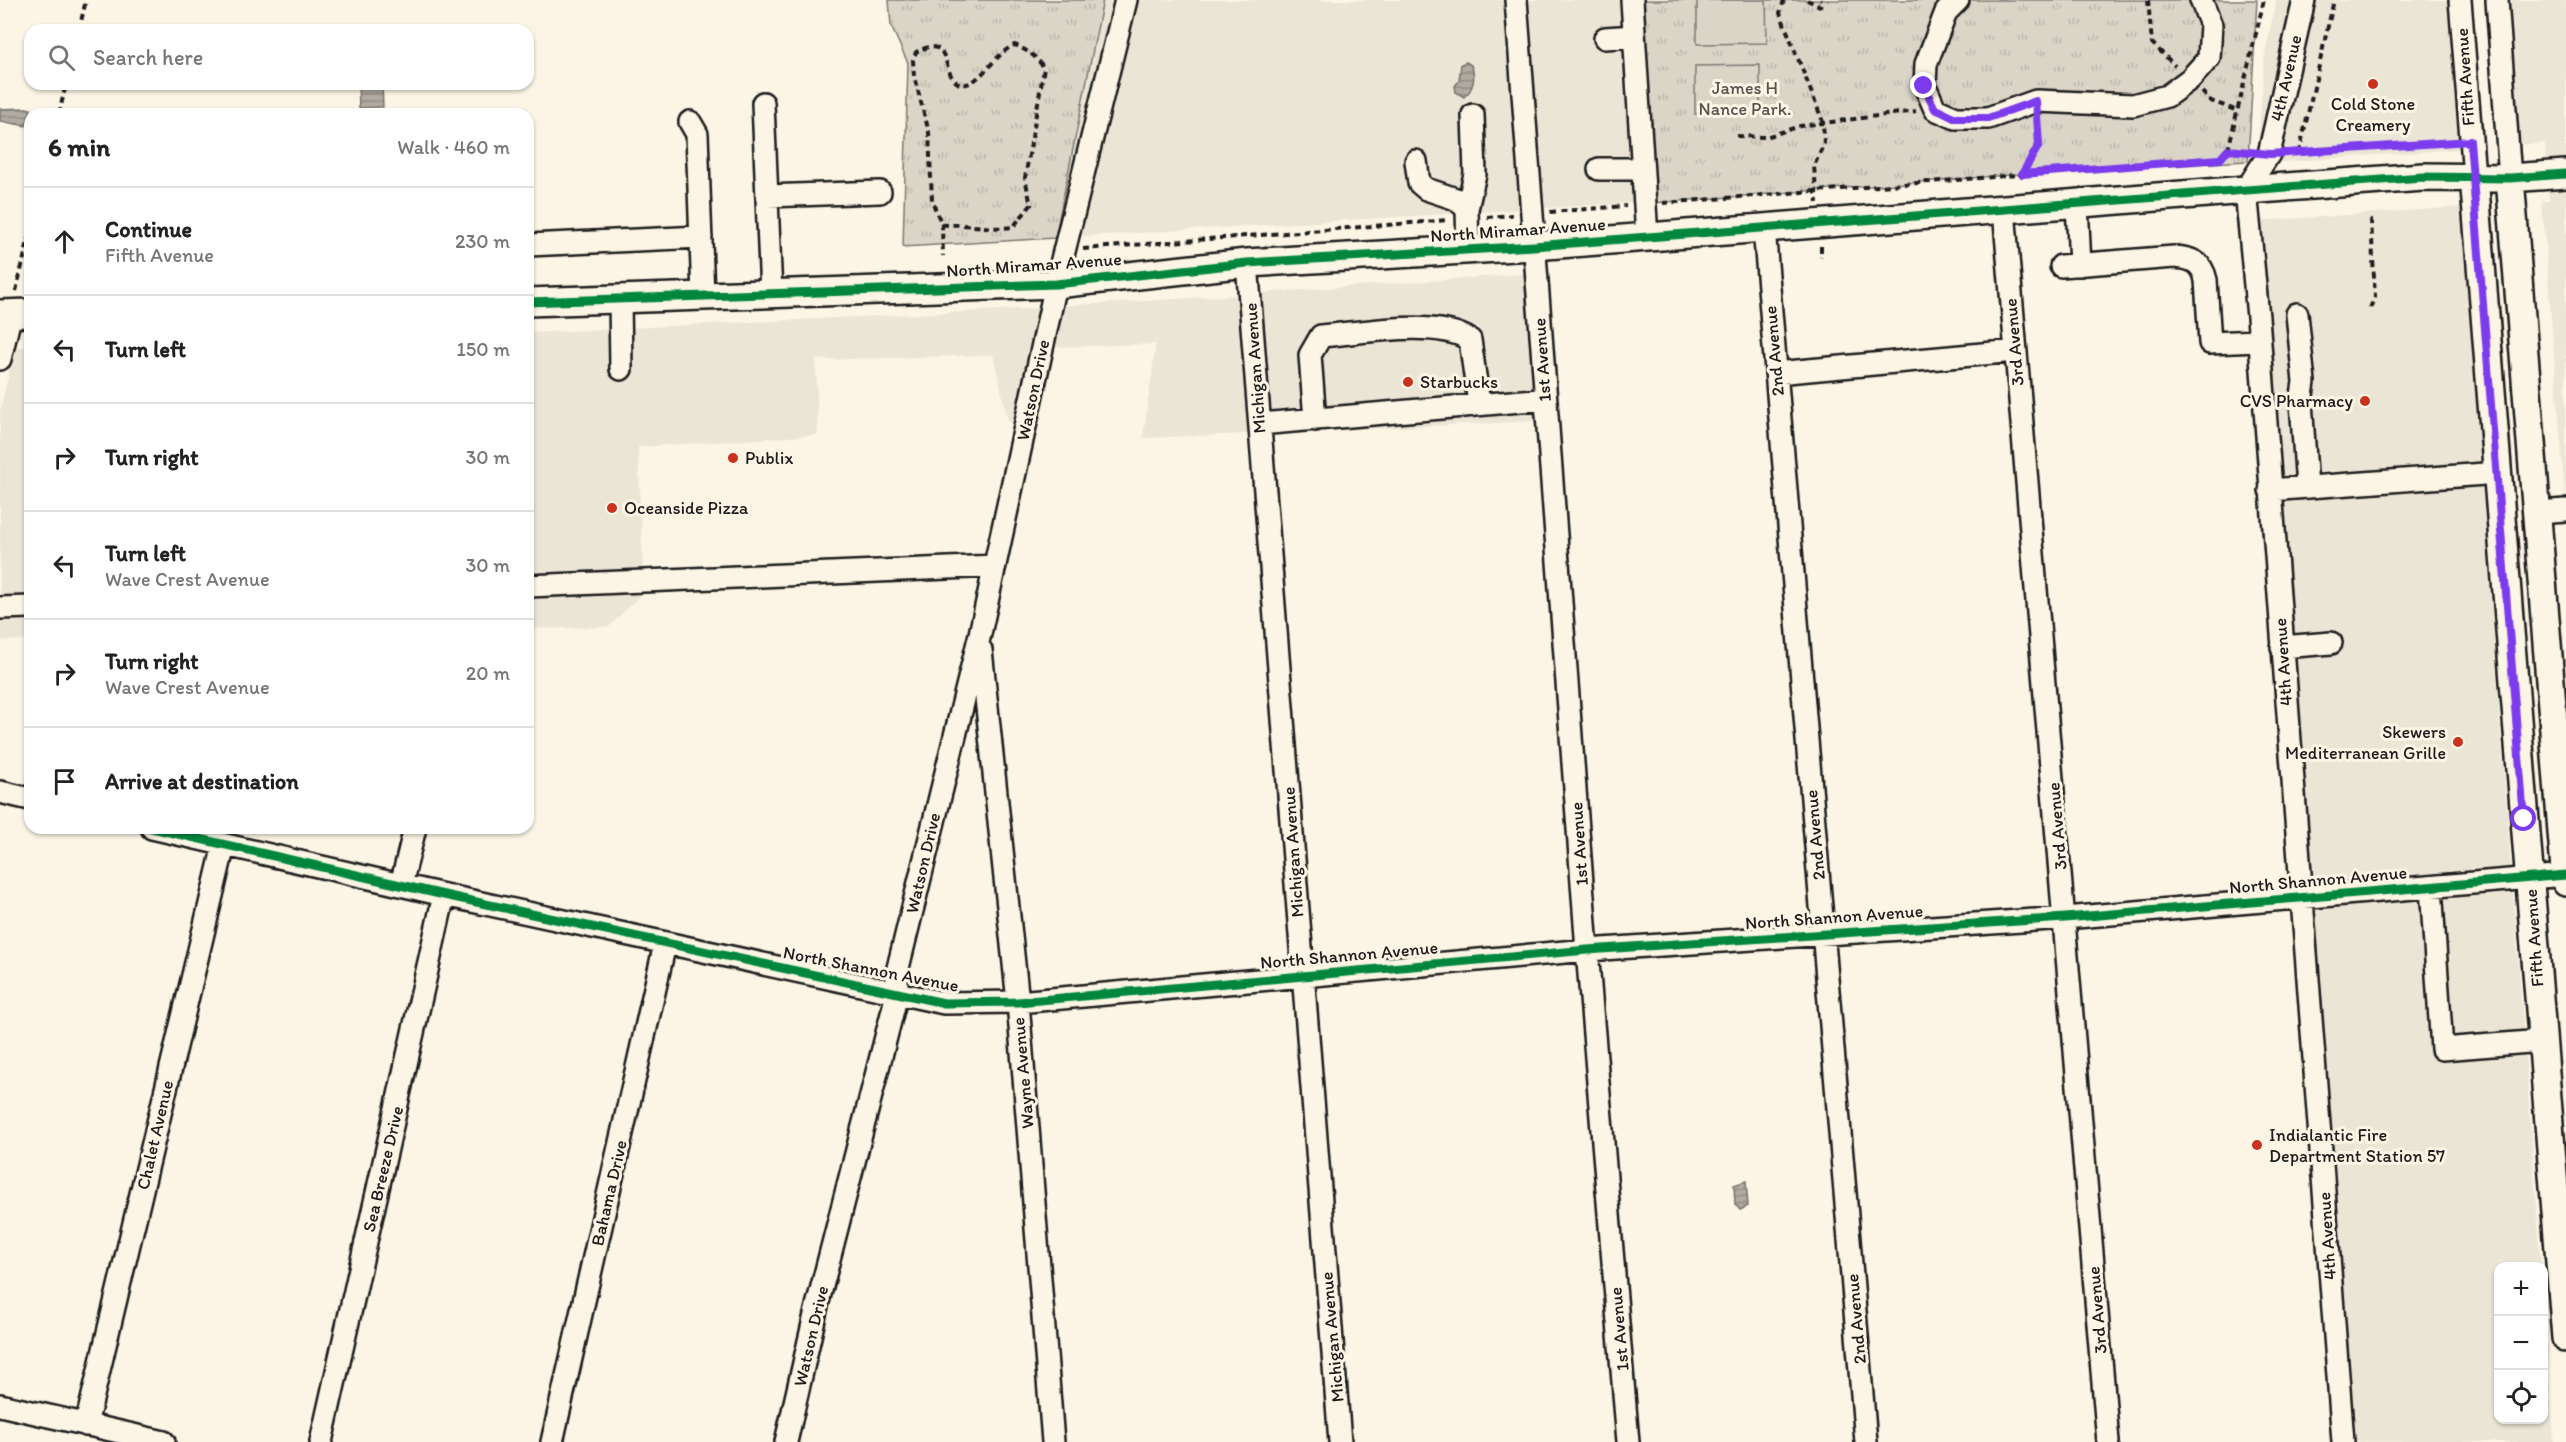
<!DOCTYPE html>
<html lang="en">
<head>
<meta charset="utf-8">
<style>
  :root { --surface:#fff; --page:#f6f6f6; --text:#222; --muted:#767676; --line:#e0e0e0 }
  body { margin:0; font-family:Itim,sans-serif; background:var(--page); color:var(--text) }
  .controls { position:absolute; right:18px; bottom:18px; display:grid; overflow:hidden; border-radius:12px; box-shadow:0 2px 4px #0004 }
  .controls button { width:54px; height:54px; display:grid; place-items:center; padding:0; border:0; border-bottom:2px solid var(--line); background:var(--surface); color:var(--text); font:30px sans-serif }
  .stop { position:absolute; width:18px; height:18px; margin:-14px; border:4px solid #7c3aed; border-radius:50%; background:#fff }
  .stop.end { background:#7c3aed; border-color:#fff; box-shadow:0 2px 6px #0008 }
  .list { margin:0; padding:0; list-style:none }
  h2 { display:flex; justify-content:space-between; align-items:center; height:78px; margin:0; padding:0 24px; font-size:26px }
  h2 small { font-size:20px; font-weight:400; color:var(--muted) }
  .list li { display:grid; grid-template-columns:39px 1fr auto; gap:18px; align-items:center; box-sizing:border-box; height:108px; padding:0 24px; border-top:2px solid var(--line) }
  .list b { display:block; font-size:22px; white-space:nowrap }
  .list p { margin:0; font-size:20px; white-space:nowrap; color:var(--muted) }
  .list em { font-size:20px; font-style:normal; color:var(--muted) }
  .icon { flex:none; width:33px; height:33px; fill:none; stroke:currentColor; stroke-width:2; stroke-linecap:round; stroke-linejoin:round }
  .map { position:relative; flex:none; width:2566px; height:1442px; overflow:hidden }
  .search { position:absolute; background:var(--surface); box-shadow:0 2px 4px #0004; left:24px; top:24px; width:510px; height:66px; display:flex; align-items:center; gap:15px; box-sizing:border-box; padding:0 21px; border-radius:18px; color:var(--muted); font-size:22px }
  .panel { position:absolute; background:var(--surface); box-shadow:0 2px 4px #0004; left:24px; top:108px; width:510px; height:726px; border-radius:18px }
  .map>svg:first-child { display:block }
  .built { fill:#ebe5d6 }
  .grass { fill:url(#grass-tufts); stroke:#7c7872; stroke-width:1.5 }
  .garden { fill:#dbd5c8; stroke:#7c7872; stroke-width:1.5 }
  .water { fill:url(#water-rules); stroke:#75726c; stroke-width:1.5 }
  .lines { fill:none; stroke-linecap:round; stroke-linejoin:round }
  .minor-casing { stroke:#1c1c1c; stroke-width:26 }
  .major-casing { stroke:#1c1c1c; stroke-width:32 }
  .path { stroke:#1c1c1c; stroke-width:4; stroke-dasharray:6 4.5; stroke-linecap:butt }
  .minor { stroke:#fcf5e5; stroke-width:21 }
  .major { stroke:#fcf5e5; stroke-width:27 }
  .cycleway-casing { stroke:#fcf5e5; stroke-width:13 }
  .cycleway { stroke:#00873e; stroke-width:9 }
  .route { stroke:#7c3aed; stroke-width:8 }
  .poi-dot { fill:#c8321e; stroke:#fcf5e5; stroke-width:2 }
  .labels { text-anchor:middle; stroke-width:6; stroke-linejoin:round; paint-order:stroke }
  .street-label { font-size:18px; fill:#1c1c1c; stroke:#fcf5e5 }
  .park-label { font-size:18px; fill:#555450; stroke:#fcf5e5 }
  .poi-label { font-size:18px; fill:#1c1c1c; stroke:#fcf5e5; text-anchor:start }
</style>
</head>
<body>
<div class="map">
<svg width="2566" height="1442" viewBox="0 0 2566 1442">
  <defs>
    <pattern id="grass-tufts" width="24" height="20" patternUnits="userSpaceOnUse" patternTransform="scale(1.5)"><rect width="24" height="20" fill="#dbd5c8"/><path d="M3 7l-1-3M5 7V3M7 7l1-3M15 17l-1-3M17 17v-4M19 17l1-3" fill="none" stroke="#bbb6ab"/></pattern>
    <pattern id="water-rules" width="6" height="5" patternUnits="userSpaceOnUse" patternTransform="scale(1.5)"><rect width="6" height="5" fill="#b0aba1"/><path d="M0 2.5h6" fill="none" stroke="#8e8a82"/></pattern>
  </defs>
  <rect width="100%" height="100%" fill="#fcf5e5"/>
  <filter id="ink" filterUnits="userSpaceOnUse"><feTurbulence type="fractalNoise" baseFrequency=".0167" numOctaves="2"/><feDisplacementMap in="SourceGraphic" scale="12" xChannelSelector="R" yChannelSelector="G"/><feConvolveMatrix kernelMatrix="1 2 1 2 8 2 1 2 1" color-interpolation-filters="sRGB"/></filter>
  <g filter="url(#ink)">
    <!-- built -->
    <path class="built" d="M 1103,0 L 1630,0 L 1644,202 L 1055,238 Z
      M 2276,0 L 2448,0 L 2459,149 L 2257,164 L 2264,60 Z
      M 2509,0 L 2566,0 L 2566,163 L 2546,165 L 2545,143 L 2518,145 Z
      M 2566,184 L 2566,510 L 2542,201 L 2549,201 L 2548,186 Z
      M 2462,207 L 2511,869 L 2312,887 L 2260,221 Z
      M 1524,274 L 1536,421 L 1272,433 L 1261,293 Z
      M 1238,295 L 1249,434 L 1143,438 L 1156,344 L 1055,347 L 1063,306 Z
      M 1039,308 L 1014,425 L 1008,420 L 993,355 L 816,360 L 818,435 L 638,447 L 644,591 L 609,627 L 528,629 L 528,333 Z
      M 15,347 L 30,347 L 30,640 L 0,641 L 0,411 Z
      M 2513,890 L 2541,1266 L 2498,1266 L 2498,1420 L 2544,1420 L 2544,1299 L 2554,1442 L 2354,1442 L 2313,908 Z"/>
    <!-- grass -->
    <path class="grass" d="M 889,0 L 1103,0 L 1055,238 L 903,247 L 908,63 L 891,26 Z
      M 1640,0 L 2257,0 L 2248,161 L 2072,170 L 1654,203 Z"/>
    <!-- garden -->
    <path class="garden" d="M 1697,0 L 1766,0 L 1767,43 L 1697,44 Z
      M 1760,65 L 1760,114 L 1695,114 L 1695,66 Z"/>
    <!-- water -->
    <path class="water" d="M 1466,62 L 1471,65 C 1476,76 1474,89 1464,97 L 1456,92 L 1455,86 L 1459,81 L 1461,64 Z
      M 358,84 L 382,84 L 383,107 L 359,108 Z
      M 26,108 L 31,109 L 26,126 L 0,121 L 0,109 Z
      M 1746,1181 L 1748,1206 L 1740,1210 L 1735,1204 L 1734,1185 Z"/>
    <g class="lines">
      <!-- minor casing -->
      <g class="minor-casing">
        <path id="minor" d="M 1516,0 L 1587,950 L 1628,1442
          M 1632,0 L 1647,237
          M 1958,0 L 1946,12 L 1926,64 L 1925,86 L 1935,109 L 1956,118 L 1988,118 L 2036,101 L 2133,105 L 2167,96 L 2190,79 L 2209,58 L 2211,25 L 2201,0
          M 2304,0 L 2269,154 L 2246,190 L 2258,317 L 2343,1442
          M 2460,0 L 2474,176
          M 2497,0 L 2510,178
          M 1605,38 L 1634,36
          M 763,103 L 771,294
          M 690,122 L 697,134 L 703,296
          M 1416,161 L 1419,183 L 1426,189 L 1456,199 L 1467,209
          M 1599,169 L 1642,169
          M 767,196 L 880,192
          M 2077,204 L 2080,265
          M 2004,210 L 2108,1442
          M 1764,228 L 1866,1442
          M 528,245 L 701,237
          M 1468,250 L 1467,209 L 1475,174 L 1473,115
          M 1247,263 L 1340,1442
          M 2061,266 L 2174,257 C 2192,258 2202,262 2206,280 L 2210,343 L 2259,341
          M 620,299 L 621,369
          M 2297,314 L 2304,382 L 2301,402 L 2307,487
          M 0,359 L 11,313
          M 1776,373 L 2015,351
          M 1315,420 L 1310,355 L 1321,336 C 1360,333 1438,318 1470,340 L 1479,404
          M 1260,424 L 1545,399
          M 2270,490 L 2498,473
          M 2537,512 L 2566,510
          M 528,586 L 995,566
          M 0,608 L 30,607
          M 2282,647 L 2331,643
          M 981,650 L 1018,1002 L 1053,1442
          M 0,792 L 30,799
          M 152,828 L 444,895 L 944,1003 L 1018,1002 L 1587,950 L 2065,918 L 2566,875
          M 401,885 L 415,828
          M 2431,887 L 2442,1049 L 2542,1041
          M 0,1405 L 164,1442
          M 86,1425 L 224,845
          M 321,1442 L 444,895
          M 552,1442 L 665,944
          M 786,1442 L 817,1306 L 897,994 L 897,972 L 980,634 L 1056,284 L 1126,0"/>
      </g>
      <!-- major casing -->
      <g class="major-casing">
        <path id="major" d="M 2474,176 L 2566,1338
          M 2510,178 L 2566,882
          M 528,302 L 1056,284 L 1247,263 L 1534,246 L 2246,190 L 2423,177 L 2510,178 L 2566,174
          M 0,314 L 30,313"/>
      </g>
      <!-- path -->
      <path class="path" d="M 1784,0 L 1780,13 L 1823,122 L 1824,143 L 1814,166 L 1817,203
        M 1807,0 L 1820,6 L 1822,1 L 1820,0
        M 2148,0 L 2152,43 L 2175,66
        M 79,30 L 86,0
        M 2202,92 L 2211,101 L 2238,111
        M 59,114 L 66,84
        M 1737,136 L 1766,137 L 1800,126 L 1916,111
        M 2228,150 L 2264,0
        M 2289,153 L 2453,142
        M 2299,153 L 2334,0
        M 2022,173 L 2039,145 L 2037,119
        M 1663,203 L 2221,159 L 2228,150 L 2249,152
        M 1550,212 L 1626,206
        M 1487,217 L 1512,215
        M 942,225 C 966,223 990,230 1013,227 L 1031,205 L 1025,178 L 1044,68 C 1036,56 1028,51 1015,45 C 995,52 978,89 960,84 C 940,77 954,32 916,52 L 913,60 L 914,76 L 929,132 L 932,201 L 942,225 L 943,256
        M 1821,246 L 1821,257
        M 1083,249 L 1449,220
        M 16,291 L 30,233
        M 2370,308 L 2375,297 L 2371,219"/>
      <!-- minor -->
      <use href="#minor" class="minor"/>
      <!-- major -->
      <use href="#major" class="major"/>
      <!-- cycleway casing -->
      <g class="cycleway-casing">
        <path id="cycleway" d="M 528,302 L 1056,284 L 1247,263 L 1534,246 L 2246,190 L 2423,177 L 2510,178 L 2566,174
          M 152,828 L 444,895 L 944,1003 L 1018,1002 L 1587,950 L 2065,918 L 2566,875"/>
      </g>
      <!-- cycleway -->
      <use href="#cycleway" class="cycleway"/>
    </g>
  </g>
  <g class="lines" filter="url(#ink)">
    <!-- route -->
    <path class="route" d="M 1924,86 L 1935,109 L 1956,118 L 1988,118 L 2036,101 L 2039,145 L 2022,174 L 2220,159 L 2228,150 L 2270,154 L 2470,141 L 2524,819"/>
  </g>
  <!-- markers -->
  <g class="poi-dot">
    <circle cx="2373" cy="84" r="6"/>
    <circle cx="1408" cy="382" r="6"/>
    <circle cx="2365" cy="401" r="6"/>
    <circle cx="733" cy="458" r="6"/>
    <circle cx="612" cy="508" r="6"/>
    <circle cx="2458" cy="742" r="6"/>
    <circle cx="2257" cy="1145" r="6"/>
  </g>
  <g class="labels">
    <!-- street labels -->
    <g class="street-label">
      <text transform="translate(2465 77) rotate(-94)" y="6">Fifth Avenue</text>
      <text transform="translate(2286 78) rotate(-77)" y="6">4th Avenue</text>
      <text transform="translate(1518 230) rotate(-4)" y="6">North Miramar Avenue</text>
      <text transform="translate(1034 265) rotate(-4)" y="6">North Miramar Avenue</text>
      <text transform="translate(2014 342) rotate(-95)" y="6">3rd Avenue</text>
      <text transform="translate(1774 351) rotate(-95)" y="6">2nd Avenue</text>
      <text transform="translate(1542 360) rotate(-94)" y="6">1st Avenue</text>
      <text transform="translate(1255 368) rotate(-94)" y="6">Michigan Avenue</text>
      <text transform="translate(1033 390) rotate(-78)" y="6">Watson Drive</text>
      <text transform="translate(2283 662) rotate(-94)" y="6">4th Avenue</text>
      <text transform="translate(2057 826) rotate(-95)" y="6">3rd Avenue</text>
      <text transform="translate(1815 835) rotate(-95)" y="6">2nd Avenue</text>
      <text transform="translate(1579 844) rotate(-94)" y="6">1st Avenue</text>
      <text transform="translate(1293 852) rotate(-94)" y="6">Michigan Avenue</text>
      <text transform="translate(923 863) rotate(-77)" y="6">Watson Drive</text>
      <text transform="translate(2318 880) rotate(-5)" y="6">North Shannon Avenue</text>
      <text transform="translate(1834 917) rotate(-4)" y="6">North Shannon Avenue</text>
      <text transform="translate(2534 938) rotate(-94)" y="6">Fifth Avenue</text>
      <text transform="translate(1349 955) rotate(-5)" y="6">North Shannon Avenue</text>
      <text transform="translate(871 969) rotate(11)" y="6">North Shannon Avenue</text>
      <text transform="translate(1023 1073) rotate(-95)" y="6">Wayne Avenue</text>
      <text transform="translate(155 1135) rotate(-77)" y="6">Chalet Avenue</text>
      <text transform="translate(383 1169) rotate(-77)" y="6">Sea Breeze Drive</text>
      <text transform="translate(609 1193) rotate(-77)" y="6">Bahama Drive</text>
      <text transform="translate(2327 1236) rotate(-94)" y="6">4th Avenue</text>
      <text transform="translate(2097 1310) rotate(-95)" y="6">3rd Avenue</text>
      <text transform="translate(1856 1319) rotate(-95)" y="6">2nd Avenue</text>
      <text transform="translate(1619 1329) rotate(-95)" y="6">1st Avenue</text>
      <text transform="translate(811 1336) rotate(-77)" y="6">Watson Drive</text>
      <text transform="translate(1332 1337) rotate(-95)" y="6">Michigan Avenue</text>
    </g>
    <!-- park labels -->
    <g class="park-label">
      <text x="1745" y="94">James H<tspan x="1745" dy="21">Nance Park.</tspan></text>
    </g>
    <!-- poi labels -->
    <g class="poi-label">
      <text x="2373" y="110" text-anchor="middle">Cold Stone<tspan x="2373" dy="21">Creamery</tspan></text>
      <text x="1420" y="388">Starbucks</text>
      <text x="2353" y="407" text-anchor="end">CVS Pharmacy</text>
      <text x="745" y="464">Publix</text>
      <text x="624" y="514">Oceanside Pizza</text>
      <text x="2446" y="738" text-anchor="end">Skewers<tspan x="2446" dy="21">Mediterranean Grille</tspan></text>
      <text x="2269" y="1141">Indialantic Fire<tspan x="2269" dy="21">Department Station 57</tspan></text>
    </g>
  </g>
</svg>
<div class="controls">
<button>+</button>
<button>−</button>
<button><svg class="icon" aria-label="locate" viewBox="0 0 24 24"><circle cx="12" cy="12" r="6"/><path d="M12 2v4M12 18v4M2 12h4M18 12h4"/></svg></button>
</div>
<div class="stop" style="left:2524px;top:819px"></div>
<div class="stop end" style="left:1924px;top:86px"></div>
<div class="search"><svg class="icon" aria-label="search" viewBox="0 0 24 24"><circle cx="10" cy="10" r="6"/><path d="M15 15l6 6"/></svg>Search here</div>
<section class="panel">
<h2>6 min<small>Walk · 460 m</small></h2>
<ul class="list">
<li><svg class="icon" aria-label="ahead" viewBox="0 0 24 24"><path d="M12 20V5M6 11l6-6 6 6"/></svg><div><b>Continue</b><p>Fifth Avenue</p></div><em>230 m</em></li>
<li><svg class="icon" aria-label="left" viewBox="0 0 24 24"><path d="M17 20v-9H6M10 6l-5 5 5 5"/></svg><div><b>Turn left</b></div><em>150 m</em></li>
<li><svg class="icon" aria-label="right" viewBox="0 0 24 24"><path d="M7 20v-9h11M14 6l5 5-5 5"/></svg><div><b>Turn right</b></div><em>30 m</em></li>
<li><svg class="icon" aria-label="left" viewBox="0 0 24 24"><path d="M17 20v-9H6M10 6l-5 5 5 5"/></svg><div><b>Turn left</b><p>Wave Crest Avenue</p></div><em>30 m</em></li>
<li><svg class="icon" aria-label="right" viewBox="0 0 24 24"><path d="M7 20v-9h11M14 6l5 5-5 5"/></svg><div><b>Turn right</b><p>Wave Crest Avenue</p></div><em>20 m</em></li>
<li><svg class="icon" aria-label="arrive" viewBox="0 0 24 24"><path d="M6 21V4h12l-3 4 3 4H6"/></svg><div><b>Arrive at destination</b></div></li>
</ul>
</section>
</div>
</body>
</html>
